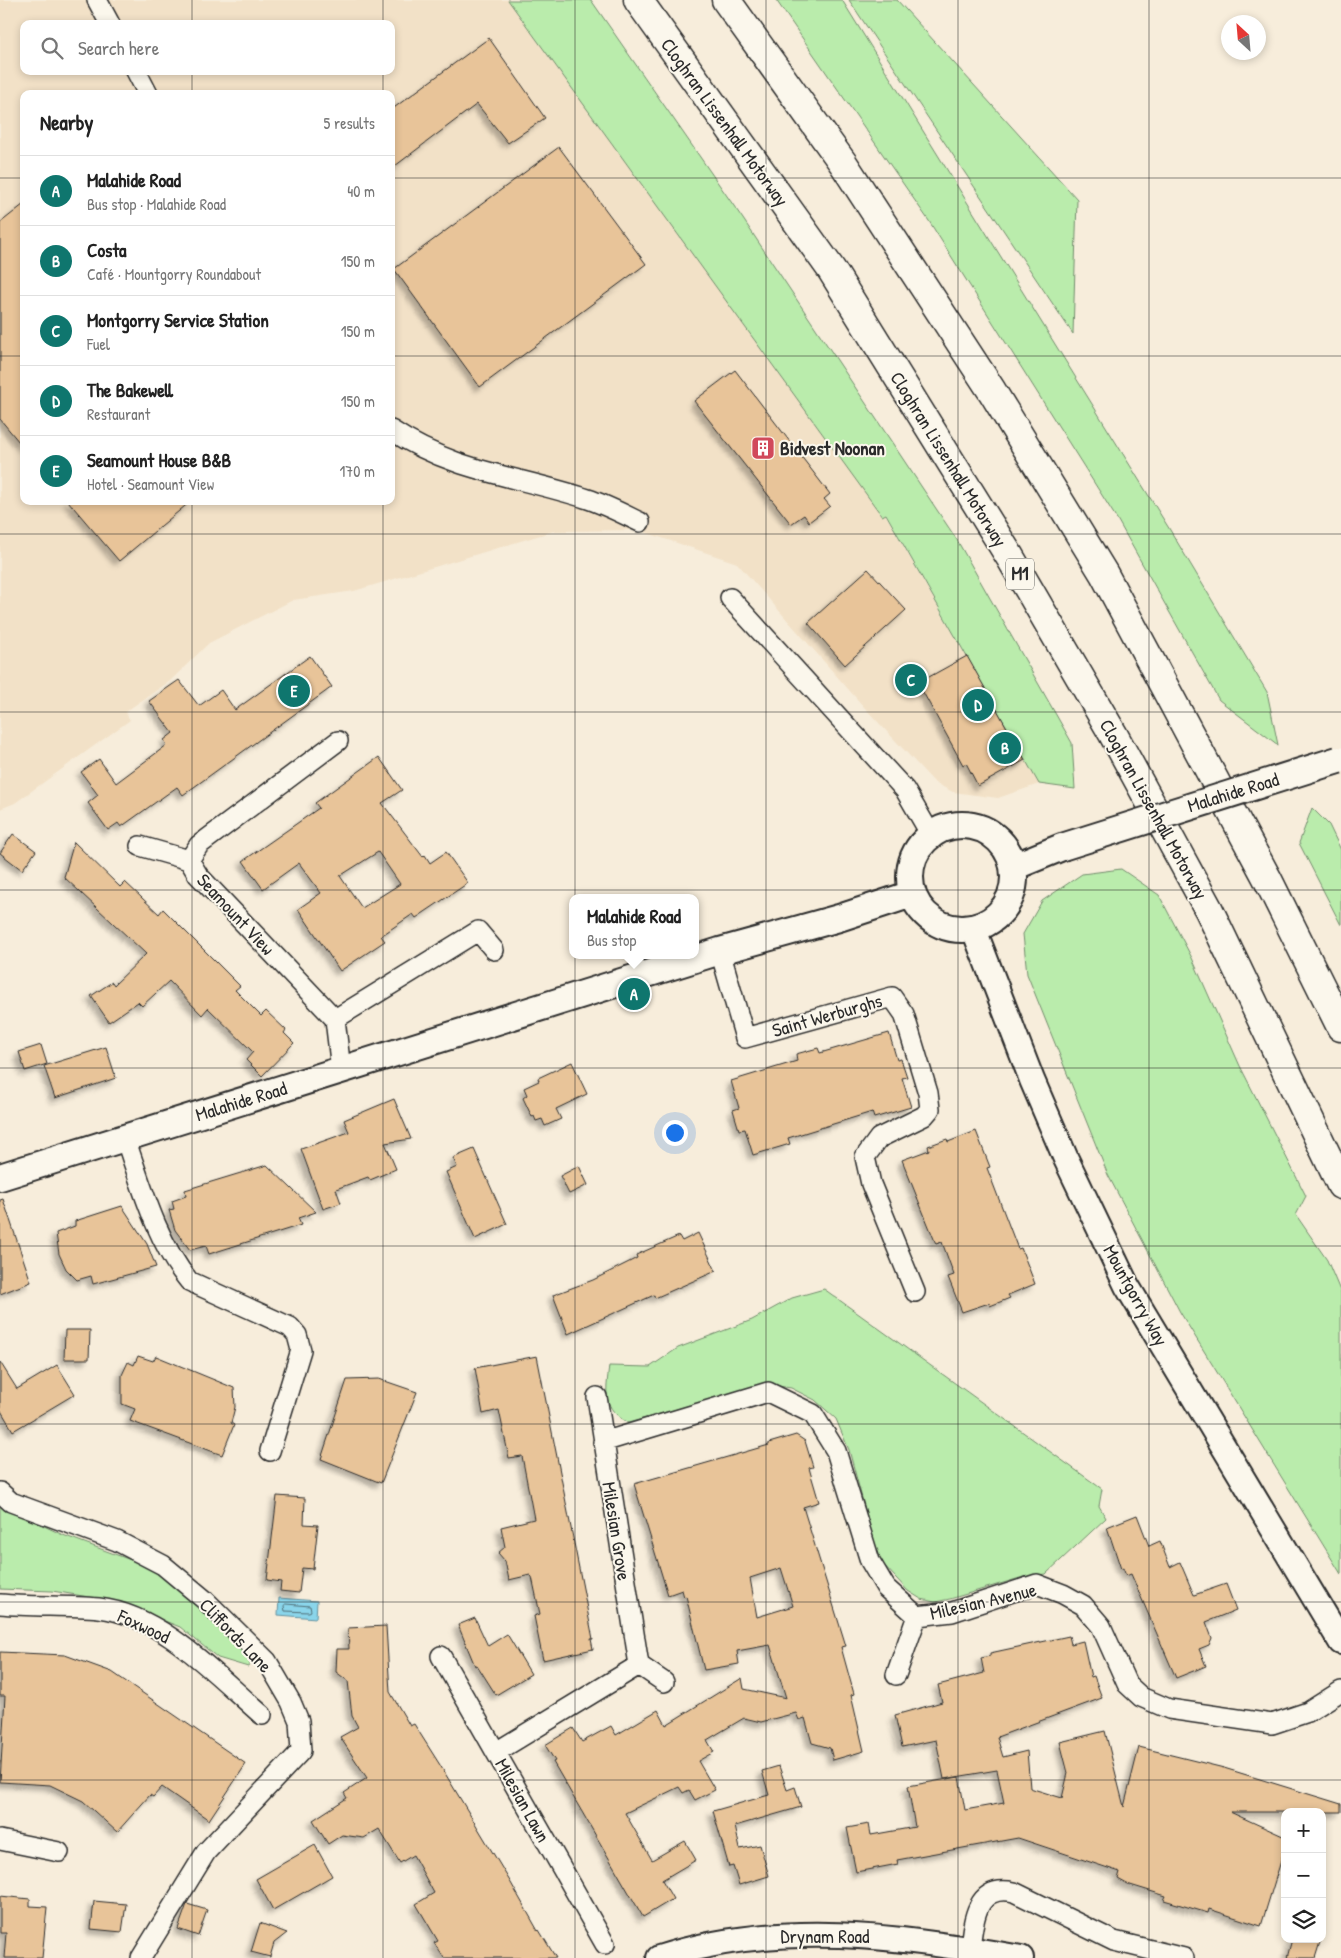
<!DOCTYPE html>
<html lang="en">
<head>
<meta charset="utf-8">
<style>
  :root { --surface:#fff; --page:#f2f2f2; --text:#222; --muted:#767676; --line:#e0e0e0; --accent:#0f766e }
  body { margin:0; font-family:"Patrick Hand",sans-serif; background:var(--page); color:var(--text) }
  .controls { position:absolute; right:15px; bottom:15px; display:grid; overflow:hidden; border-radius:10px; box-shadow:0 2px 8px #0003 }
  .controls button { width:45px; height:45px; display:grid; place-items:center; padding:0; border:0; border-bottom:1px solid var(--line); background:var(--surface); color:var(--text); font:25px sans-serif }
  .compass { position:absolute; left:1221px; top:15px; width:45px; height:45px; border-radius:50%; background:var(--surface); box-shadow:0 2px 8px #0003; rotate:334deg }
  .you { position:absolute; left:674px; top:1132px; width:18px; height:18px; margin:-12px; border:4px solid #fff; border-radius:50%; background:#1a73e8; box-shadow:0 0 0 8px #1a73e833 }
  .badge { display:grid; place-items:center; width:32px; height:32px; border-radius:50%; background:var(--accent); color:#fff; font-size:16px; font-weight:700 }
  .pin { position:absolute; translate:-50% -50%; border:2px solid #fff; box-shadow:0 1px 5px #0006 }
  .popup { position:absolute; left:569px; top:894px; width:130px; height:65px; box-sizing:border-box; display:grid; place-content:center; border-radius:10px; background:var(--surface); filter:drop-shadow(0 1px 4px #0005); font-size:16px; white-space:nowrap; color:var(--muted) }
  .popup b { font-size:19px; color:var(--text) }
  .popup::after { content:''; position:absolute; left:50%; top:100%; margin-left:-10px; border:10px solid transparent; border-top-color:var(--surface) }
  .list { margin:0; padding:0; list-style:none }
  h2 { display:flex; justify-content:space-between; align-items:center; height:65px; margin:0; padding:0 20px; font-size:21px }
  h2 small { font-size:16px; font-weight:400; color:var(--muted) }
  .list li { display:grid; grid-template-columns:32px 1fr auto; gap:15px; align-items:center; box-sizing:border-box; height:70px; padding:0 20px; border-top:1px solid var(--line) }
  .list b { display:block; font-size:19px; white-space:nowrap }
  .list p { margin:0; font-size:16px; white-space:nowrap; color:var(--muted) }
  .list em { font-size:16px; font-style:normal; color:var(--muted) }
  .icon { flex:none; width:28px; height:28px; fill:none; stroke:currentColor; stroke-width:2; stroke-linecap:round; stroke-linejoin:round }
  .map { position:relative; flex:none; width:1341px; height:1958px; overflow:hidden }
  .search { position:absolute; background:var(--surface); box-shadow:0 2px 8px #0003; left:20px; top:20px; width:375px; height:55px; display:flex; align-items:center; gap:12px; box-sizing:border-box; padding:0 18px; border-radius:10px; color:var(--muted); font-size:19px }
  .panel { position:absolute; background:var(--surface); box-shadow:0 2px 8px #0003; left:20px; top:90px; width:375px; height:415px; border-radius:10px }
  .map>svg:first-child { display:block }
  .built { fill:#f2e1c7; fill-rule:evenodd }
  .green { fill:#baecac; stroke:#728c6c }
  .water { fill:#8ad5ea; stroke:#64919e }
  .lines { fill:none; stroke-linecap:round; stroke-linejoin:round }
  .shore { stroke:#516f77; stroke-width:1 }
  .building { fill:#e8c499; stroke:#2b2b2b; fill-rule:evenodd; filter:url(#shadow) }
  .minor-casing { stroke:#2b2b2b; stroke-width:22 }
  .tertiary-casing { stroke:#2b2b2b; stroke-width:28 }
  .secondary-casing { stroke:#2b2b2b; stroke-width:30 }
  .motorway-casing { stroke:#2b2b2b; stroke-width:31 }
  .minor { stroke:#fbf7ec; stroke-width:19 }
  .tertiary { stroke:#fbf7ec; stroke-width:24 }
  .secondary { stroke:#fbf7ec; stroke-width:26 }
  .motorway { stroke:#fbf7ec; stroke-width:28 }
  .secondary-bridge-casing { stroke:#2b2b2b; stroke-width:30; stroke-linecap:butt }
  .secondary-bridge { stroke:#fbf7ec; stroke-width:26 }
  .grid { fill:none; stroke:#2b2b2b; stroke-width:1; stroke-opacity:0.55 }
  .labels { text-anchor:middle; stroke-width:4; stroke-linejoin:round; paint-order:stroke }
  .shield { fill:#fbf7ec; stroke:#696865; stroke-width:1 }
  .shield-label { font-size:18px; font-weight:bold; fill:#2b2b2b }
  .street-label { font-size:19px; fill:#2b2b2b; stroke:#fbf7ec }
  .poi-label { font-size:19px; font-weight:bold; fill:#2b2b2b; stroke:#fbf7ec; text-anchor:start }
</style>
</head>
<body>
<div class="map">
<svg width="1341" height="1958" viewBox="0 0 1341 1958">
  <defs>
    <filter id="shadow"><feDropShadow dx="-4.5" dy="4.5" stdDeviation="2.5" flood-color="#0004"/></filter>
  </defs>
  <rect width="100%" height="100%" fill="#f7eddb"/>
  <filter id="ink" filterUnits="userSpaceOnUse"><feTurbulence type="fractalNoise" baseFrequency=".02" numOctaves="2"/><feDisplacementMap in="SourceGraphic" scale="10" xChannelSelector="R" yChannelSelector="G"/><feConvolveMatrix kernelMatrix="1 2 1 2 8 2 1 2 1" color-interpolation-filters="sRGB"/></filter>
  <g filter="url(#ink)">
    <!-- built -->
    <path class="built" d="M 0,0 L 508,0 L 882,516 L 885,514 L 1039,784 L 998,798 L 953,792 L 935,783 L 864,707 L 737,563 L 638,530 L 554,531 L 354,591 L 293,600 L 209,643 L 170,681 L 125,712 L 130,720 L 15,803 L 0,809 ZM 24,24 L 391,24 L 391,71 L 24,71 ZM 24,94 L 391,94 L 391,501 L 24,501 Z"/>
    <!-- green -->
    <path class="green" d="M 508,0 L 591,0 L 743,219 L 957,540 L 1072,743 L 1075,789 L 1039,784 L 886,514 L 882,516 Z
      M 776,0 L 842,0 L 1170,530 L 1267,692 L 1278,745 L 1219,700 L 1117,519 L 929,221 Z
      M 849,0 L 897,0 L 1077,199 L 1073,334 Z
      M 1312,808 L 1329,825 L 1341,850 L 1341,925 L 1299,843 Z
      M 1121,869 L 1159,895 L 1192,958 L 1240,1066 L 1306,1196 L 1296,1215 L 1327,1260 L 1341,1293 L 1341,1574 L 1180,1312 L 1108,1175 L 1027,974 L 1023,934 L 1042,901 L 1082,874 Z
      M 824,1289 L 1102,1489 L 1099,1506 L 1106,1518 L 1046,1574 L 1020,1578 L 950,1599 L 935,1602 L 921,1599 L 908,1591 L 883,1564 L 875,1546 L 849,1450 L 836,1419 L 815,1400 L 791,1388 L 766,1384 L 628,1423 C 602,1408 606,1393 609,1366 L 650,1367 L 678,1348 L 752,1320 L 792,1298 Z
      M 0,1505 L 63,1535 L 147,1566 L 181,1591 L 252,1661 L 248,1667 L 218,1658 L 180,1627 L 114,1601 L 52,1591 L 0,1589 Z"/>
    <!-- water -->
    <path class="water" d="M 279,1598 L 317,1601 L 316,1618 L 278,1615 Z"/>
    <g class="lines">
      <!-- shore -->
      <path class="shore" d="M 286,1604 L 310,1606 L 311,1611 L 309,1612 L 285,1611 L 284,1606 Z"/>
    </g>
    <!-- building -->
    <path class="building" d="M 489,38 L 545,118 L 508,143 L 477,104 L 391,169 L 391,110 Z
      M 559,147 L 646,264 L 480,387 L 394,269 Z
      M 24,204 L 24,448 L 0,419 L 0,223 Z
      M 735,370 L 830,494 L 824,499 L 830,506 L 809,522 L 804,515 L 791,524 L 694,401 Z
      M 68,501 L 191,501 L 119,561 Z
      M 868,569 L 906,610 L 845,665 L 808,623 Z
      M 310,656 L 332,687 L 183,795 L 177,787 L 121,827 L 118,823 L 108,830 L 88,803 L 98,795 L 81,772 L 99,759 L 116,783 L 167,745 L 164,740 L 173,733 L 149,701 L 179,680 L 199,706 L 221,690 L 235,710 Z
      M 967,656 L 1025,760 L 978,786 L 966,763 L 963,765 L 918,683 Z
      M 379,757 L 402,790 L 382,803 L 423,857 L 425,855 L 430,863 L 446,852 L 468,883 L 416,918 L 413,914 L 381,936 L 385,941 L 340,971 L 298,909 L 321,893 L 299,863 L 263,889 L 243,861 L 319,808 L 315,803 ZM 378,852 L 400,884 L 362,908 L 340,876 Z
      M 13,834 L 36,851 L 22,870 L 0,853 Z
      M 74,842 L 120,887 L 125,882 L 159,914 L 163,909 L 240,986 L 235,990 L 261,1016 L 266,1011 L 286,1030 L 284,1033 L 294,1043 L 262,1076 L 246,1060 L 253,1052 L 208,1008 L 202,1015 L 169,981 L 142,1006 L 138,1002 L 109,1022 L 91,996 L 112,982 L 114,985 L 146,954 L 64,877 Z
      M 889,1033 L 897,1060 L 901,1059 L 907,1077 L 902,1078 L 911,1107 L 874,1118 L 872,1112 L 788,1138 L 790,1144 L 753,1155 L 745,1129 L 739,1130 L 733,1110 L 739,1108 L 731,1081 L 797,1061 L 796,1054 L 818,1048 L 820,1053 Z
      M 41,1045 L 47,1064 L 25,1071 L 19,1052 Z
      M 106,1047 L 116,1078 L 55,1098 L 44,1066 Z
      M 572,1062 L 587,1094 L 556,1109 L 561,1119 L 545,1126 L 542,1119 L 536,1121 L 534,1116 L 532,1117 L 523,1098 L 527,1095 L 524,1088 L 539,1081 L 538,1078 Z
      M 394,1099 L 411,1139 L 385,1143 L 396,1169 L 370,1180 L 368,1177 L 336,1189 L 341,1203 L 323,1209 L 301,1149 L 349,1132 L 344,1120 Z
      M 976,1131 L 990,1167 L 987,1168 L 1018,1249 L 1021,1248 L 1035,1284 L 1008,1295 L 1010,1298 L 990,1306 L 989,1303 L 962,1312 L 948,1277 L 954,1275 L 942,1242 L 936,1244 L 902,1160 L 929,1150 L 928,1146 L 947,1139 L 948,1142 Z
      M 474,1149 L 507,1224 L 475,1239 L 446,1172 L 457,1167 L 453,1158 Z
      M 267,1165 L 316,1212 L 298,1218 L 301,1225 L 209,1254 L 206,1246 L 190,1250 L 175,1230 L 169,1210 L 174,1209 L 172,1201 L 186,1196 L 185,1190 Z
      M 579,1166 L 588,1185 L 569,1194 L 560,1176 Z
      M 3,1199 L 31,1282 L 0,1294 L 0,1200 Z
      M 122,1206 L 147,1244 L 156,1267 L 93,1284 L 91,1276 L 77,1280 L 66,1269 L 59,1254 L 56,1233 L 75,1226 L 75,1221 Z
      M 698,1233 L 716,1271 L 655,1298 L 654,1295 L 568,1334 L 553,1295 L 593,1280 L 637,1258 L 636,1255 L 679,1236 L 682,1241 Z
      M 65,1330 L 90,1330 L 89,1359 L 64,1359 Z
      M 138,1356 L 153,1361 L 156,1356 L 234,1388 L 235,1407 L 231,1423 L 234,1425 L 222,1455 L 130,1421 L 135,1409 L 122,1404 L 122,1375 L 128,1362 L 134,1365 Z
      M 537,1356 L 593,1639 L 591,1639 L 593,1649 L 543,1660 L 534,1616 L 540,1614 L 532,1577 L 530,1575 L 509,1580 L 505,1561 L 498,1553 L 505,1547 L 501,1527 L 534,1519 L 522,1456 L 509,1458 L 499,1410 L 483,1414 L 475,1368 Z
      M 0,1362 L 17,1389 L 57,1365 L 75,1394 L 13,1431 L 0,1409 Z
      M 379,1379 L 417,1392 L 381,1483 L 321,1459 L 347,1380 Z
      M 796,1435 L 805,1441 L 813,1467 L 809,1468 L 819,1502 L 803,1507 L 846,1646 L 841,1647 L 854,1694 L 851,1695 L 864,1751 L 833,1760 L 830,1748 L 812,1743 L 805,1718 L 799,1720 L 796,1713 L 761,1722 L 744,1718 L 707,1740 L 714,1752 L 698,1761 L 715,1790 L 695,1800 L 689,1790 L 683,1793 L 679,1787 L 625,1813 L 652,1860 L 685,1841 L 696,1860 L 662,1880 L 673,1899 L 643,1917 L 553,1762 L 555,1761 L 545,1745 L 573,1728 L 582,1742 L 611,1726 L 616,1735 L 658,1710 L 666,1725 L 742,1678 L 744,1689 L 786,1698 L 770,1645 L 737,1651 L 739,1664 L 704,1670 L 686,1596 L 684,1597 L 682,1590 L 668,1595 L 634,1484 L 769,1445 L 769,1443 ZM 781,1568 L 793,1606 L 757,1617 L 750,1578 Z
      M 277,1496 L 305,1498 L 304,1524 L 318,1525 L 313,1569 L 302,1568 L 299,1593 L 280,1591 L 281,1582 L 267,1580 Z
      M 1137,1515 L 1149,1546 L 1160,1541 L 1170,1567 L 1180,1562 L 1194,1595 L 1226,1584 L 1236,1610 L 1206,1622 L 1212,1638 L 1209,1645 L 1199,1649 L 1206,1666 L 1176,1678 L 1131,1574 L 1126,1576 L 1123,1568 L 1121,1569 L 1107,1527 Z
      M 475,1618 L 488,1646 L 507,1634 L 531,1674 L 496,1695 L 477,1665 L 475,1666 L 458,1625 Z
      M 386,1626 L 390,1692 L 410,1726 L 414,1724 L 440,1765 L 511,1883 L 538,1931 L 539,1930 L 556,1958 L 444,1958 L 434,1943 L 438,1941 L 416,1904 L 434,1893 L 413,1855 L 400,1863 L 379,1829 L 364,1838 L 342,1835 L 328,1844 L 313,1820 L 347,1798 L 344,1793 L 367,1778 L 340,1737 L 358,1727 L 352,1716 L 348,1681 L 336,1672 L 337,1649 L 349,1649 L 348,1628 Z
      M 1069,1636 L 1071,1644 L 1083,1641 L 1091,1677 L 1094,1676 L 1102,1698 L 997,1737 L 1003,1757 L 1027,1751 L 1030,1788 L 1062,1798 L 1068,1773 L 1060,1742 L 1105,1731 L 1124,1807 L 1139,1747 L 1224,1768 L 1341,1804 L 1341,1812 L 1230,1812 L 1285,1837 L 1285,1848 L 1261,1926 L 1209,1909 L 1208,1913 L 1164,1900 L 1166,1896 L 1127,1884 L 1118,1879 L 1120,1872 L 1018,1838 L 897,1860 L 898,1864 L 856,1872 L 847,1828 L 869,1824 L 871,1835 L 915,1827 L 908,1786 L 959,1777 L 965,1810 L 1004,1803 L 997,1770 L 944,1779 L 936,1740 L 902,1747 L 895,1715 L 942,1702 L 938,1685 L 984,1673 L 981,1658 L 990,1656 L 990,1653 Z
      M 0,1652 L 65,1655 L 112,1672 L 246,1764 L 209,1820 L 162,1787 L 153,1797 L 150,1795 L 117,1832 L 83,1801 L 50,1785 L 0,1782 L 5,1696 L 0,1696 Z
      M 779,1766 L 787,1790 L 795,1787 L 801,1807 L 735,1826 L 740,1849 L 760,1845 L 769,1876 L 739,1885 L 733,1866 L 729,1867 L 713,1811 L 769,1795 L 762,1771 Z
      M 315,1845 L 332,1876 L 273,1910 L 256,1879 Z
      M 0,1896 L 30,1899 L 30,1906 L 47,1907 L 42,1958 L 4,1958 L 6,1933 L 0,1933 Z
      M 94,1901 L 126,1904 L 122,1932 L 91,1929 Z
      M 187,1904 L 207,1910 L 198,1936 L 178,1929 Z
      M 260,1923 L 287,1933 L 274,1943 L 270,1957 L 251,1952 Z
      M 1292,1939 L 1321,1939 L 1315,1958 L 1287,1958 Z"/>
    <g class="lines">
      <!-- minor casing -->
      <g class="minor-casing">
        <path id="minor" d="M 97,0 L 110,24
          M 136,71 L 148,94
          M 391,430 C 454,472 518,476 588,499 C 606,505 623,514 640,522
          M 730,598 L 905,790 L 931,835
          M 338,741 L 199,845 L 189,860 L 198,875 L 335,1019 L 341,1070
          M 140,846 L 189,860
          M 720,951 L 745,1038 L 892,997 L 904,1014 L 928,1093 L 930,1109 L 924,1116 L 879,1138 L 865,1157 L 871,1184 L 915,1292
          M 335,1019 L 478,931 L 494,950
          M 125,1138 C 141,1184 157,1243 189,1281 L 290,1327 L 297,1335 L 301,1350 L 270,1451
          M 603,1442 L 768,1392 L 813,1414 L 836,1451 L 870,1561 L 886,1588 L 917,1616 L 952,1612 L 1037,1584 L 1063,1594 L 1083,1605 L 1101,1626 L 1127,1684 L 1141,1697 L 1169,1709 L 1272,1724 L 1308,1712 L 1341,1691
          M 0,1492 L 11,1502 L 117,1541 L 163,1565 L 205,1600 L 267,1661 L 291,1702 L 299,1721 L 301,1751 L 206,1852 L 141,1958
          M 0,1604 C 33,1607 66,1605 99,1608 C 162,1615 216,1675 262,1715
          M 441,1656 L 605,1944
          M 639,1665 L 664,1682
          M 896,1675 L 917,1616
          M 496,1752 L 639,1665 L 597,1397
          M 0,1840 L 59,1852
          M 970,1949 C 973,1920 976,1884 1014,1892 L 1114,1941 L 1184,1958"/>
      </g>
      <!-- tertiary casing -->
      <g class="tertiary-casing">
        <path id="tertiary" d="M 973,927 L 1032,1080 L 1066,1159 L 1127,1286 L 1341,1642
          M 659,1958 C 778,1919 901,1936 1021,1958"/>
      </g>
      <!-- secondary casing -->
      <g class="secondary-casing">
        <path id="secondary" d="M910 877a52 52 0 1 1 104 0a52 52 0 1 1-104 0Z
          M 1013,867 L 1062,847
          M 0,1177 L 720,951 L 839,918 L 912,894"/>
      </g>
      <!-- motorway casing -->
      <g class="motorway-casing">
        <path id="motorway" d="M 638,0 L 831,269 L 1010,557 L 1113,734 L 1209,910 L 1341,1185
          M 726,0 L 843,163 L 992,391 L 1104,574 L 1267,878 L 1341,1027"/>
      </g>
      <!-- minor -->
      <use href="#minor" class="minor"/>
      <!-- tertiary -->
      <use href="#tertiary" class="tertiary"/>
      <!-- secondary -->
      <use href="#secondary" class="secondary"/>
      <!-- motorway -->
      <use href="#motorway" class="motorway"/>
      <!-- secondary-bridge casing -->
      <g class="secondary-bridge-casing">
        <path id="secondary-bridge" d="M 1062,847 L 1338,760"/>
      </g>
      <!-- secondary-bridge -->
      <use href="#secondary-bridge" class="secondary-bridge"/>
    </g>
  </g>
  <!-- grid -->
  <path class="grid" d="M 192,0 L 192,24M 383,0 L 383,24M 575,0 L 575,1958M 766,0 L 766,1958M 958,0 L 958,1958M 1149,0 L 1149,1958M 192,71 L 192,94M 383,71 L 383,94M 0,178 L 24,178M 391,178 L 1341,178M 0,356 L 24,356M 391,356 L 1341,356M 192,501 L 192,1958M 383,501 L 383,1958M 0,534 L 1341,534M 0,712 L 1341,712M 0,890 L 1341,890M 0,1068 L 1341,1068M 0,1246 L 1341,1246M 0,1424 L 1341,1424M 0,1602 L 1341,1602M 0,1780 L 1341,1780"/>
  <!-- icons -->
  <defs>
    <g id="building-square" transform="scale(1.25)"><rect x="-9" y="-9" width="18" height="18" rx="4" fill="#d1495b" stroke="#fbf7ec"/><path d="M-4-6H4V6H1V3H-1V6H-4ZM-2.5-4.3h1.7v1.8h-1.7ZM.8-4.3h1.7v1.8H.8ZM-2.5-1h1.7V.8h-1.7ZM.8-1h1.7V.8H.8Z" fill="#fff"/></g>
  </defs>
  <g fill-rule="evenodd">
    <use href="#building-square" x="763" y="448"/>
  </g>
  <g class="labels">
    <!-- shield labels -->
    <rect class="shield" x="1006" y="558.5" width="28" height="31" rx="4"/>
    <g class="shield-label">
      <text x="1020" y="580">M1</text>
    </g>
    <!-- street labels -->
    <g class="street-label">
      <text transform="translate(725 122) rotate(54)" y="7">Cloghran Lissenhall Motorway</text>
      <text transform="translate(949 459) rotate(58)" y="7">Cloghran Lissenhall Motorway</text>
      <text transform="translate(1233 792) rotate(-17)" y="7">Malahide Road</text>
      <text transform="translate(1154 809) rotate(61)" y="7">Cloghran Lissenhall Motorway</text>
      <text transform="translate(236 914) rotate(47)" y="7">Seamount View</text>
      <text transform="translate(827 1015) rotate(-16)" y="7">Saint Werburghs</text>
      <text transform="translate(241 1101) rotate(-17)" y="7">Malahide Road</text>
      <text transform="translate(1136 1295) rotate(61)" y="7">Mountgorry Way</text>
      <text transform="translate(617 1531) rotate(81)" y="7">Milesian Grove</text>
      <text transform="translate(983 1601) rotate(-13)" y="7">Milesian Avenue</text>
      <text transform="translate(144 1626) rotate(25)" y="7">Foxwood</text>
      <text transform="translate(236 1635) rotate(46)" y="7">Cliffords Lane</text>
      <text transform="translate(523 1800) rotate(61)" y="7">Milesian Lawn</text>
      <text x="825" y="1943">Drynam Road</text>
    </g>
    <!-- poi labels -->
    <g class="poi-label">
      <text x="780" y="455">Bidvest Noonan</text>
    </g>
  </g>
</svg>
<div class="controls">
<button>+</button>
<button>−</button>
<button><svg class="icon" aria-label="layers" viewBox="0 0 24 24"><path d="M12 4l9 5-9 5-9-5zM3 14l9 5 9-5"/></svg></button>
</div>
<svg class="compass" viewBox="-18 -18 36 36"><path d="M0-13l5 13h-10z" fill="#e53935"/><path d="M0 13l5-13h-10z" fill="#767676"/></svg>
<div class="you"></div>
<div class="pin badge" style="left:634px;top:994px">A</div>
<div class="popup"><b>Malahide Road</b>Bus stop</div>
<div class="pin badge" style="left:1005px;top:748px">B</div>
<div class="pin badge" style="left:911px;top:680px">C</div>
<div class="pin badge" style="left:978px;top:705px">D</div>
<div class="pin badge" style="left:294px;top:691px">E</div>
<div class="search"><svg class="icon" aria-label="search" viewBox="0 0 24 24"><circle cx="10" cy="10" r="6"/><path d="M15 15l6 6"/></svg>Search here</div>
<section class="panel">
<h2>Nearby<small>5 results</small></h2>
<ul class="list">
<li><span class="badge">A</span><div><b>Malahide Road</b><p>Bus stop · Malahide Road</p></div><em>40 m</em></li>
<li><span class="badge">B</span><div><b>Costa</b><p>Café · Mountgorry Roundabout</p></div><em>150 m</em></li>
<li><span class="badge">C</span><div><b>Montgorry Service Station</b><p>Fuel</p></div><em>150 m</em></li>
<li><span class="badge">D</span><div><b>The Bakewell</b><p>Restaurant</p></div><em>150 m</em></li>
<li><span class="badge">E</span><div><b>Seamount House B&amp;B</b><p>Hotel · Seamount View</p></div><em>170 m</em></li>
</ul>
</section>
</div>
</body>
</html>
